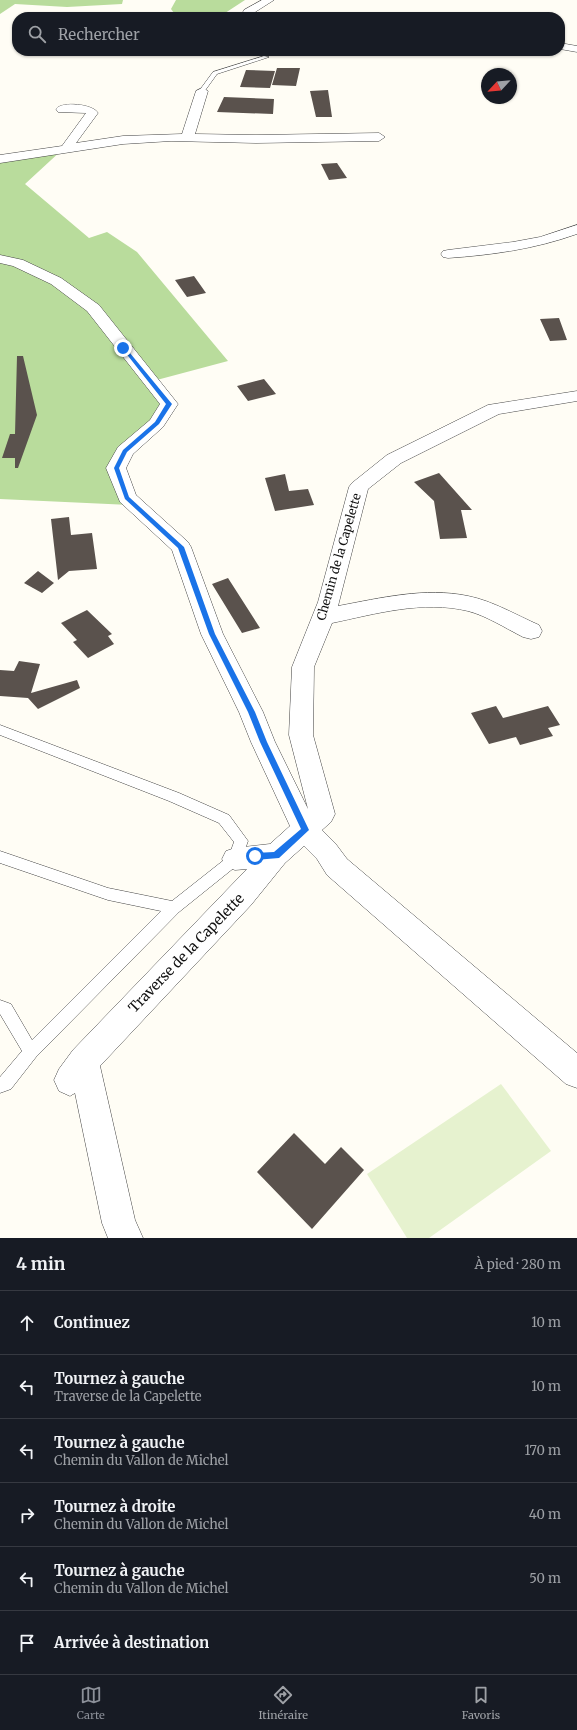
<!DOCTYPE html>
<html lang="fr">
<head>
<meta charset="utf-8">
<style>
  :root { --surface:#171b24; --page:#242831; --text:#f1f3f6; --muted:#9ea1a6; --line:#363941; --accent:#8c9099 }
  body { margin:0; font-family:Merriweather,serif; background:var(--page); color:var(--text) }
  .compass { position:absolute; left:481px; top:68px; width:36px; height:36px; border-radius:50%; background:var(--surface); box-shadow:0 1px 3px #0004; rotate:244deg }
  .stop { position:absolute; width:12px; height:12px; margin:-9px; border:3px solid #1a73e8; border-radius:50%; background:#fff }
  .stop.end { background:#1a73e8; border-color:#fff; box-shadow:0 1px 4px #0008 }
  .list { margin:0; padding:0; list-style:none }
  h2 { display:flex; justify-content:space-between; align-items:center; height:52px; margin:0; padding:0 16px; font-size:17px }
  h2 small { font-size:13px; font-weight:400; color:var(--muted) }
  .list li { display:grid; grid-template-columns:26px 1fr auto; gap:12px; align-items:center; box-sizing:border-box; height:64px; padding:0 16px; border-top:1px solid var(--line) }
  .list b { display:block; font-size:15px; white-space:nowrap }
  .list p { margin:0; font-size:13px; white-space:nowrap; color:var(--muted) }
  .list em { font-size:13px; font-style:normal; color:var(--muted) }
  .icon { flex:none; width:22px; height:22px; fill:none; stroke:currentColor; stroke-width:2; stroke-linecap:round; stroke-linejoin:round }
  .map { position:relative; flex:none; width:577px; height:1238px; overflow:hidden }
  .search { position:absolute; background:var(--surface); box-shadow:0 1px 3px #0004; left:12px; right:12px; top:12px; height:44px; display:flex; align-items:center; gap:10px; box-sizing:border-box; padding:0 14px; border-radius:16px; color:var(--muted); font-size:15px }
  .sheet { height:436px; background:var(--surface) }
  nav { display:flex; justify-content:space-around; align-items:center; box-sizing:border-box; height:56px; border-top:1px solid var(--line); background:var(--surface); font-size:11px; color:var(--muted) }
  nav a { display:grid; justify-items:center; gap:2px }
  nav .on { color:var(--accent) }
  .map>svg:first-child { display:block }
  .forest { fill:#b9dc9c }
  .pitch { fill:#e6f2cf }
  .building { fill:#5a524d }
  .lines { fill:none; stroke-linecap:round; stroke-linejoin:round }
  .service-casing { stroke:#444; stroke-width:1 }
  .minor-casing { stroke:#444; stroke-width:1 }
  .service { fill:#fff; fill-rule:evenodd }
  .minor { fill:#fff; fill-rule:evenodd }
  .route { fill:#1a73e8 }
  .labels { text-anchor:middle; stroke-width:4; stroke-linejoin:round; paint-order:stroke }
  .street-label { font-size:12px; fill:#111; stroke:#fff }
  .near-street-label { font-size:14px; fill:#111; stroke:#fff }
</style>
</head>
<body>
<div class="map">
<svg width="577" height="1238" viewBox="0 0 577 1238">
  <rect width="100%" height="100%" fill="#fffdf5"/>
  <!-- forest -->
  <path class="forest" d="M 0,0 L 123,0 L 122,4 L 67,7 L 15,4 L 0,14 Z
    M 176,0 L 245,0 L 219,17 L 177,17 L 171,9 Z
    M 63,149 L 25,184 L 89,238 L 107,232 L 137,252 L 228,361 L 153,381 L 169,415 L 120,460 L 130,505 L 0,499 L 0,160 Z"/>
  <!-- pitch -->
  <path class="pitch" d="M 501,1084 L 551,1151 L 429,1238 L 407,1238 L 367,1174 Z"/>
  <!-- building -->
  <path class="building" d="M 277,68 L 300,68 L 296,86 L 272,85 Z
    M 246,70 L 275,71 L 270,88 L 240,87 Z
    M 328,90 L 332,117 L 316,117 L 310,91 Z
    M 224,97 L 274,99 L 273,114 L 217,112 Z
    M 337,163 L 347,178 L 329,180 L 321,164 Z
    M 194,276 L 206,293 L 187,297 L 175,280 Z
    M 559,318 L 567,340 L 550,341 L 540,319 Z
    M 17,356 L 23,356 L 37,415 L 18,468 L 15,468 L 15,458 L 2,458 L 10,434 L 15,434 Z
    M 264,379 L 276,394 L 248,401 L 237,386 Z
    M 439,473 L 472,510 L 461,510 L 467,538 L 440,539 L 434,501 L 414,482 Z
    M 285,474 L 289,491 L 308,489 L 314,505 L 275,511 L 265,478 Z
    M 69,517 L 71,535 L 92,533 L 97,569 L 69,571 L 58,580 L 51,519 Z
    M 38,571 L 54,583 L 42,593 L 24,583 Z
    M 228,578 L 260,628 L 242,633 L 212,584 Z
    M 87,610 L 112,634 L 108,636 L 114,644 L 88,658 L 73,642 L 77,640 L 61,623 Z
    M 19,661 L 40,664 L 31,693 L 77,680 L 80,688 L 38,709 L 28,698 L 0,696 L 0,670 L 14,671 Z
    M 496,706 L 503,718 L 548,706 L 560,725 L 548,728 L 553,736 L 520,745 L 516,737 L 489,744 L 471,713 Z
    M 294,1133 L 325,1164 L 341,1147 L 364,1170 L 312,1229 L 257,1172 Z"/>
  <g class="lines">
    <!-- service casing -->
    <g class="service-casing">
      <path id="service" d="M 264,56 L 269,57 L 217,74 L 204,92 L 199,91 L 213,72 Z
        M 0,725 L 179,793 L 229,815 L 248,841 L 240,863 L 179,912 L 36,1057 L 11,1089 L 0,1093 L 0,1077 L 22,1051 L 0,1014 L 0,1000 L 11,1004 L 32,1040 L 161,911 L 108,900 L 0,863 L 0,851 L 108,888 L 172,901 L 229,856 L 234,842 L 219,823 L 169,801 L 0,735 Z"/>
    </g>
    <!-- minor casing -->
    <g class="minor-casing">
      <path id="minor" d="M 262,0 L 274,0 L 252,14 L 244,14 L 243,12 L 244,10 Z
        M 560,43 L 577,46 L 577,52 L 560,49 Z
        M 202,88 L 208,91 L 195,134 L 256,135 L 379,133 L 385,137 L 379,141 L 256,143 L 171,141 L 123,144 L 0,163 L 0,155 L 62,146 L 86,113 L 58,112 L 56,109 C 62,101 93,104 98,113 L 76,143 L 123,136 L 182,134 L 196,91 Z
        M 577,225 L 577,234 C 535,249 492,255 448,258 L 443,257 L 441,254 L 443,251 L 448,250 L 513,242 L 540,237 Z
        M 0,255 L 23,260 L 61,278 L 99,305 L 178,404 L 163,427 L 133,454 L 126,468 L 136,495 L 188,542 L 191,547 L 223,634 L 263,712 L 275,742 L 308,809 L 289,735 L 292,667 L 318,602 L 349,487 L 352,483 L 387,455 L 488,405 L 577,391 L 577,401 L 499,414 L 401,463 L 368,489 L 338,606 C 381,598 425,587 468,596 C 493,601 516,615 539,625 L 542,631 L 539,637 L 531,639 L 523,637 C 505,628 487,616 468,611 C 423,600 375,614 332,623 L 314,667 L 313,735 L 335,814 L 331,822 L 322,830 L 335,843 L 347,859 L 577,1053 L 577,1088 L 566,1084 L 327,875 L 317,859 L 304,846 L 285,863 L 251,905 L 100,1066 L 135,1220 L 143,1238 L 108,1238 L 102,1223 L 75,1093 L 70,1096 L 59,1091 L 54,1080 L 59,1069 L 73,1050 L 247,869 L 235,870 L 226,867 L 222,859 L 226,851 L 235,848 L 270,844 L 290,826 L 251,742 L 239,712 L 201,634 L 172,550 L 120,502 L 106,468 L 118,447 L 150,420 L 160,404 L 87,311 L 51,284 L 13,266 L 0,263 Z"/>
    </g>
    <!-- service -->
    <use href="#service" class="service"/>
    <!-- minor -->
    <use href="#minor" class="minor"/>
  </g>
  <!-- route -->
  <path class="route" d="M 121,347 L 125,347 L 172,404 L 159,424 L 127,452 L 119,468 L 129,497 L 184,547 L 215,634 L 255,712 L 267,742 L 309,830 L 279,858 L 255,860 L 251,856 L 255,853 L 274,852 L 301,829 L 260,742 L 248,712 L 209,634 L 178,548 L 125,499 L 114,468 L 123,450 L 155,422 L 166,404 Z"/>
  <g class="labels">
    <!-- street labels -->
    <g class="street-label">
      <text transform="translate(339 557) rotate(-74)" y="4">Chemin de la Capelette</text>
    </g>
    <!-- near-street labels -->
    <g class="near-street-label">
      <text transform="translate(186 953) rotate(-46)" y="5">Traverse de la Capelette</text>
    </g>
  </g>
</svg>
<svg class="compass" viewBox="-18 -18 36 36"><path d="M0-13l5 13h-10z" fill="#e53935"/><path d="M0 13l5-13h-10z" fill="#9ea1a6"/></svg>
<div class="stop" style="left:255px;top:856px"></div>
<div class="stop end" style="left:123px;top:348px"></div>
<div class="search"><svg class="icon" aria-label="search" viewBox="0 0 24 24"><circle cx="10" cy="10" r="6"/><path d="M15 15l6 6"/></svg>Rechercher</div>
</div>
<section class="sheet">
<h2>4 min<small>À pied · 280 m</small></h2>
<ul class="list">
<li><svg class="icon" aria-label="ahead" viewBox="0 0 24 24"><path d="M12 20V5M6 11l6-6 6 6"/></svg><div><b>Continuez</b></div><em>10 m</em></li>
<li><svg class="icon" aria-label="left" viewBox="0 0 24 24"><path d="M17 20v-9H6M10 6l-5 5 5 5"/></svg><div><b>Tournez à gauche</b><p>Traverse de la Capelette</p></div><em>10 m</em></li>
<li><svg class="icon" aria-label="left" viewBox="0 0 24 24"><path d="M17 20v-9H6M10 6l-5 5 5 5"/></svg><div><b>Tournez à gauche</b><p>Chemin du Vallon de Michel</p></div><em>170 m</em></li>
<li><svg class="icon" aria-label="right" viewBox="0 0 24 24"><path d="M7 20v-9h11M14 6l5 5-5 5"/></svg><div><b>Tournez à droite</b><p>Chemin du Vallon de Michel</p></div><em>40 m</em></li>
<li><svg class="icon" aria-label="left" viewBox="0 0 24 24"><path d="M17 20v-9H6M10 6l-5 5 5 5"/></svg><div><b>Tournez à gauche</b><p>Chemin du Vallon de Michel</p></div><em>50 m</em></li>
<li><svg class="icon" aria-label="arrive" viewBox="0 0 24 24"><path d="M6 21V4h12l-3 4 3 4H6"/></svg><div><b>Arrivée à destination</b></div></li>
</ul>
</section>
<nav>
<a class="on"><svg class="icon" aria-label="map" viewBox="0 0 24 24"><path d="M3 6l6-2 6 2 6-2v14l-6 2-6-2-6 2zM9 4v14M15 6v14"/></svg>Carte</a>
<a><svg class="icon" aria-label="directions" viewBox="0 0 24 24"><path d="M12 3l9 9-9 9-9-9zM9 14v-3h6M13 9l2 2-2 2"/></svg>Itinéraire</a>
<a><svg class="icon" aria-label="saved" viewBox="0 0 24 24"><path d="M7 4h10v16l-5-4-5 4z"/></svg>Favoris</a>
</nav>
</body>
</html>
